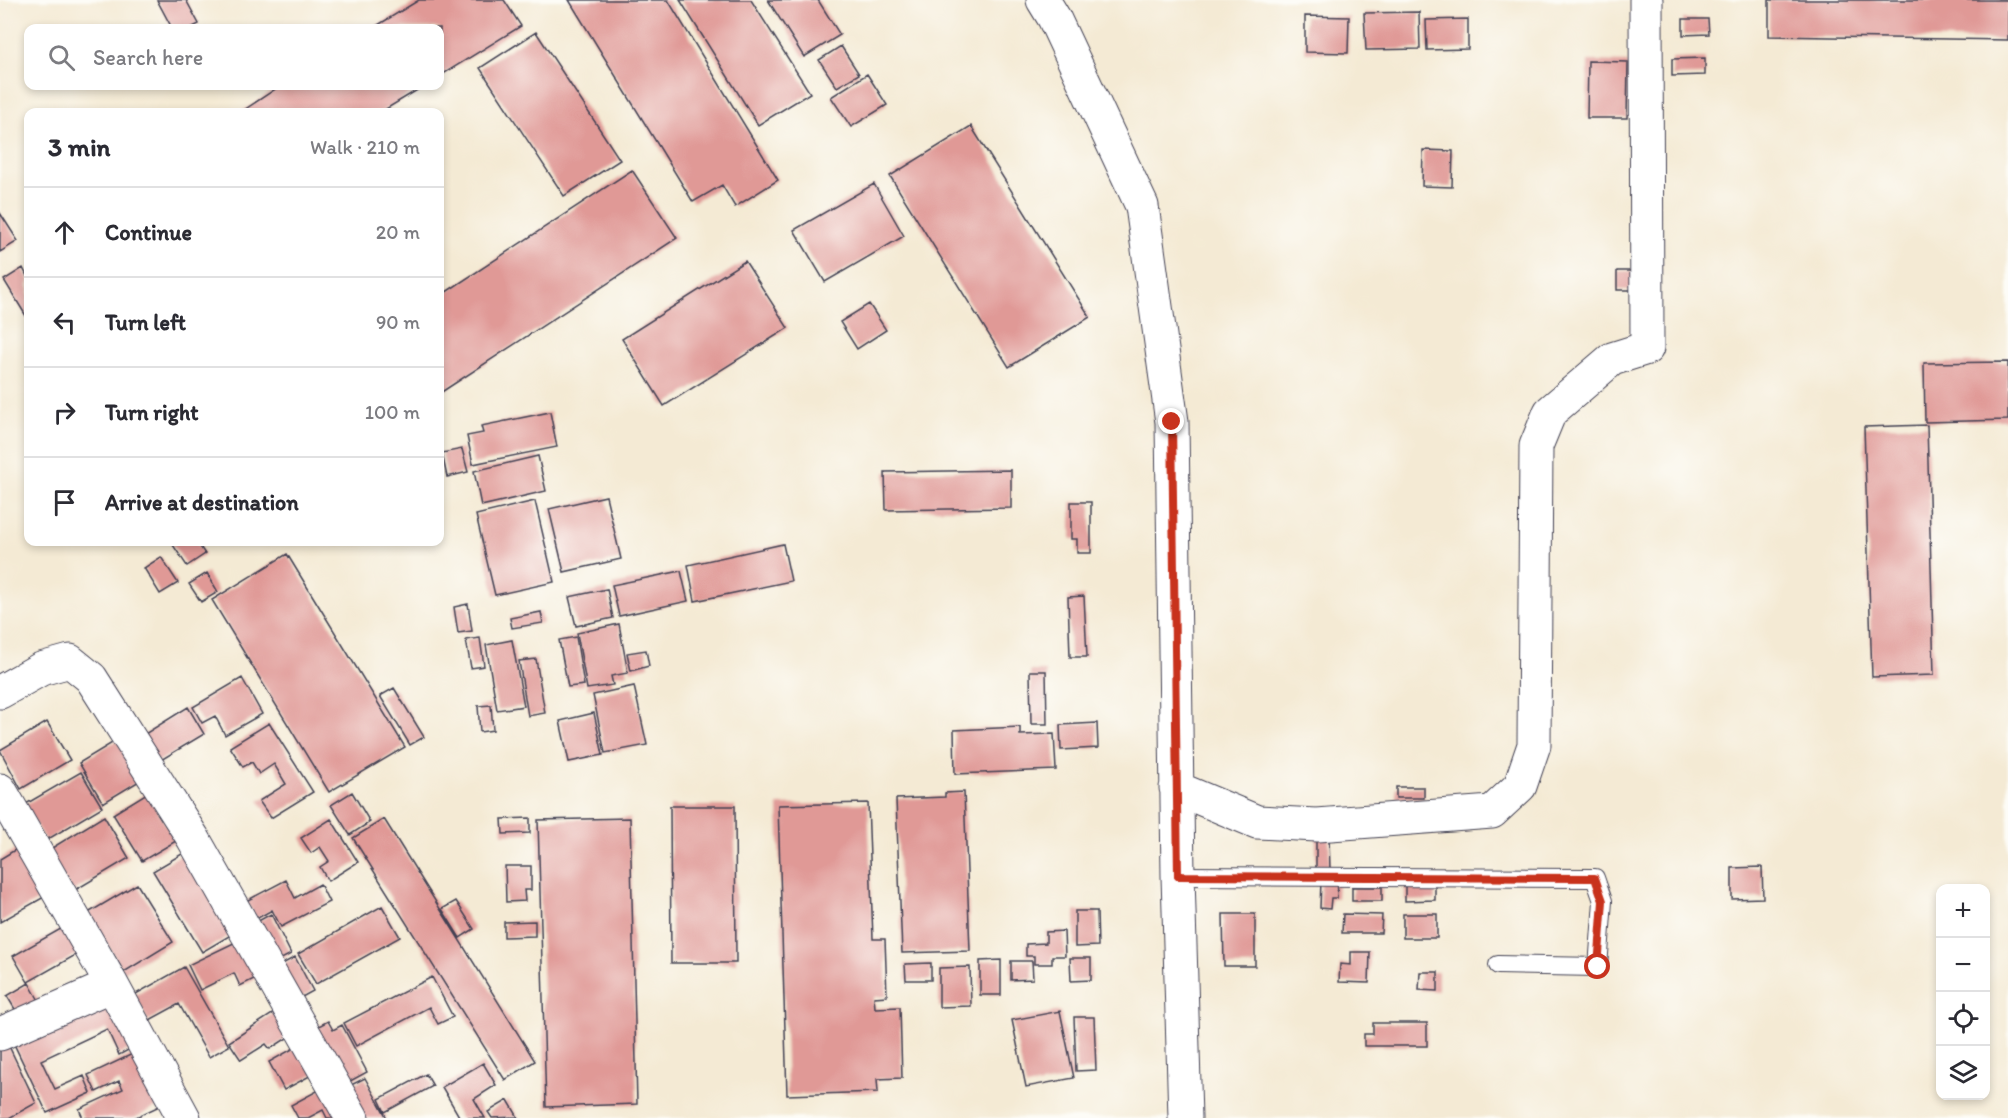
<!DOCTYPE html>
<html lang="en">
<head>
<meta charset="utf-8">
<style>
  :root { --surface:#fff; --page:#f7f7f7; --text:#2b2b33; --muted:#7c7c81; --line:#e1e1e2 }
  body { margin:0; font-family:Itim,sans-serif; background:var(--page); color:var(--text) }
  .controls { position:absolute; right:18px; bottom:18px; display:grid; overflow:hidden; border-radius:12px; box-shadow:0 3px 9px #0003 }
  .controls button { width:54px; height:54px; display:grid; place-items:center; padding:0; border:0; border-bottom:2px solid var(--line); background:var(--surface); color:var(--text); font:30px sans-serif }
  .stop { position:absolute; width:18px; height:18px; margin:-14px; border:4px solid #c8321e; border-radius:50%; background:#fff }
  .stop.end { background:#c8321e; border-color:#fff; box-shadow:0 2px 6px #0008 }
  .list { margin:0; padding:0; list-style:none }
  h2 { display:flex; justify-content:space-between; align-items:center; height:78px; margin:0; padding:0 24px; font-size:26px }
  h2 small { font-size:20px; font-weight:400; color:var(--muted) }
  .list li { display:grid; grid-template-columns:39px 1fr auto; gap:18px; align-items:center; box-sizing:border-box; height:90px; padding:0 24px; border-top:2px solid var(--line) }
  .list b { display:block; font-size:22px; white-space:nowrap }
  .list em { font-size:20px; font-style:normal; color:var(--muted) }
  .icon { flex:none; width:33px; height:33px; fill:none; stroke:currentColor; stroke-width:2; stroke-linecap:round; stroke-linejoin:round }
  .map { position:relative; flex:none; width:2008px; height:1118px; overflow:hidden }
  .search { position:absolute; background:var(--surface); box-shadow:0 3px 9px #0003; left:24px; top:24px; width:420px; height:66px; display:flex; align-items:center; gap:15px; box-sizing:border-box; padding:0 21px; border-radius:12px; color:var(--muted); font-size:22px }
  .panel { position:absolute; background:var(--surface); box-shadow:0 3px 9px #0003; left:24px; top:108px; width:420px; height:438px; border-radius:12px }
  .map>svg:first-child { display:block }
  .building { fill:#e09996 }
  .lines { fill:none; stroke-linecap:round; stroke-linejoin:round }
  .service-casing { stroke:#424052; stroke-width:20 }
  .minor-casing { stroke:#424052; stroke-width:35 }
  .service { stroke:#fff; stroke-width:18 }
  .minor { stroke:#fff; stroke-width:33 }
  .route { stroke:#c8321e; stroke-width:8 }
</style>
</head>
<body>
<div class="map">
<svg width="2008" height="1118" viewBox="0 0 2008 1118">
  <rect width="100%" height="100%" fill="#fdfcf7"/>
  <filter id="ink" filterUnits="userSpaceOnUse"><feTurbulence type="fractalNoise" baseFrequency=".0167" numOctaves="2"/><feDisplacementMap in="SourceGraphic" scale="12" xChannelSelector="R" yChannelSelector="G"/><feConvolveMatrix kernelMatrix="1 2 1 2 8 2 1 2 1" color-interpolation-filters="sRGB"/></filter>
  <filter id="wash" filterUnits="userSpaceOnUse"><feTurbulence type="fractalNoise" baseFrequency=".008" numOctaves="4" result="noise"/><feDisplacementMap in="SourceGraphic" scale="24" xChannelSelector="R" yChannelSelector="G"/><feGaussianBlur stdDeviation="1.35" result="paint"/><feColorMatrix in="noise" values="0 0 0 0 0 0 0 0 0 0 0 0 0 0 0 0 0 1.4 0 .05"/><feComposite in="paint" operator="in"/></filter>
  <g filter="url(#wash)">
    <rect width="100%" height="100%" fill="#f4ead4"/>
    <g id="blocks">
      <!-- building -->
      <path class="building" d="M 157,0 L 186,0 L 199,24 L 191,28 L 172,28 Z
        M 419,0 L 504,0 L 521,26 L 440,76 L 440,28 L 373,28 Z
        M 569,0 L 668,0 L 778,180 L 735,207 L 722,185 L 693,202 Z
        M 680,0 L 751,0 L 810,93 L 758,125 Z
        M 768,0 L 818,0 L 840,35 L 804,57 Z
        M 1769,0 L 2008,0 L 2008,40 L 1769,36 Z
        M 1419,12 L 1420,49 L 1366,50 L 1364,13 Z
        M 1305,16 L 1349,17 L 1348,53 L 1305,52 Z
        M 1468,19 L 1468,49 L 1427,50 L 1426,20 Z
        M 1683,19 L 1708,19 L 1709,34 L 1683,35 Z
        M 536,32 L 620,160 L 564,196 L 480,68 Z
        M 841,46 L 859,74 L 837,87 L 819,60 Z
        M 1705,58 L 1705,75 L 1672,76 L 1672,59 Z
        M 1588,61 L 1628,62 L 1627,118 L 1587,118 Z
        M 867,74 L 887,105 L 851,127 L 831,97 Z
        M 280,86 L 424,86 L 381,112 L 241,112 Z
        M 971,126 L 1090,317 L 1009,367 L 890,176 Z
        M 1423,150 L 1453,151 L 1452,187 L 1422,186 Z
        M 632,170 L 677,238 L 440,393 L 440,296 Z
        M 874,184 L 904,236 L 825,282 L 794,230 Z
        M 0,213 L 18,241 L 0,252 Z
        M 745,261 L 788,328 L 664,406 L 622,339 Z
        M 23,268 L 28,278 L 28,319 L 4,280 Z
        M 1617,271 L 1636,271 L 1636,290 L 1617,290 Z
        M 869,304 L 886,330 L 857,349 L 840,322 Z
        M 2008,362 L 2008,420 L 1925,422 L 1924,363 Z
        M 550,412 L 557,447 L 473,464 L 467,436 L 483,433 L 481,426 Z
        M 1927,425 L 1934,675 L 1872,677 L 1864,427 Z
        M 462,449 L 468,472 L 447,477 L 442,453 Z
        M 538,456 L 546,491 L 481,506 L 474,471 Z
        M 1011,470 L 1011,508 L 886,510 L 885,472 Z
        M 606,496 L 621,559 L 564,572 L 549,509 Z
        M 535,501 L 554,582 L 495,595 L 476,515 Z
        M 1071,502 L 1091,502 L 1091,553 L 1077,553 L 1077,539 L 1071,539 Z
        M 171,542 L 197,542 L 205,554 L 187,566 Z
        M 783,544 L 791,581 L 695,601 L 688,565 Z
        M 287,554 L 405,747 L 329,792 L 212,600 Z
        M 161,557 L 178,583 L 160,594 L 144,568 Z
        M 681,571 L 688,601 L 619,616 L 612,585 Z
        M 207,573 L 218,592 L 201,602 L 189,584 Z
        M 607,589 L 613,618 L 576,626 L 569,597 Z
        M 1084,596 L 1087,657 L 1070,657 L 1068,597 Z
        M 468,604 L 472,631 L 458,633 L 454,607 Z
        M 541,612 L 543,623 L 512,628 L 510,618 Z
        M 619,624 L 628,673 L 611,676 L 613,685 L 587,689 L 577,633 Z
        M 576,637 L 584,685 L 568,687 L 559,640 Z
        M 480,638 L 484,666 L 471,668 L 466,640 Z
        M 512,640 L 524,706 L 497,710 L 486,645 Z
        M 646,650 L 649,666 L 631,671 L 627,653 Z
        M 536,659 L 545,713 L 528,716 L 519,661 Z
        M 1030,671 L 1046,671 L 1047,724 L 1031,724 Z
        M 242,678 L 262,714 L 225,735 L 215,716 L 202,723 L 193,707 Z
        M 634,686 L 647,745 L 605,753 L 593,695 Z
        M 394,688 L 424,737 L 410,745 L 380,696 Z
        M 491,705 L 493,730 L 480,732 L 478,706 Z
        M 188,707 L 204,734 L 156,763 L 140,737 Z
        M 594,713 L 603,755 L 569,762 L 560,721 Z
        M 47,722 L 70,760 L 21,789 L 0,750 Z
        M 269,723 L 313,792 L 271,818 L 259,801 L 286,784 L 274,764 L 259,774 L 252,762 L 243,767 L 230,747 Z
        M 1097,723 L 1098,748 L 1061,750 L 1060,725 Z
        M 1020,727 L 1020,735 L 1054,734 L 1056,770 L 955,774 L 954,730 Z
        M 117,740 L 141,780 L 103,803 L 79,763 Z
        M 81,772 L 102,807 L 45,841 L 24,805 Z
        M 1396,787 L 1424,787 L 1424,798 L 1396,798 Z
        M 352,792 L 370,822 L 350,835 L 331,805 Z
        M 964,792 L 970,951 L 902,953 L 896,799 L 945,797 L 945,793 Z
        M 147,793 L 176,841 L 142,861 L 113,814 Z
        M 868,803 L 873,939 L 885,939 L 887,996 L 874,997 L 875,1008 L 900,1007 L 902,1078 L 877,1079 L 878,1092 L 787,1095 L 778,805 Z
        M 670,806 L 735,806 L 736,963 L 671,963 Z
        M 104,816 L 129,858 L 72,892 L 47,851 Z
        M 530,818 L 530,833 L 503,834 L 502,819 Z
        M 630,818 L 637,1104 L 546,1107 L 538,820 Z
        M 331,819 L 358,862 L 328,881 L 320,867 L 329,861 L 320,847 L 311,853 L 301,838 Z
        M 384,819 L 535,1061 L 505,1080 L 353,838 Z
        M 1316,835 L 1329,835 L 1330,870 L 1316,870 Z
        M 18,848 L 46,896 L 0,922 L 0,859 Z
        M 187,851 L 236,932 L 202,952 L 153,871 Z
        M 505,866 L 531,866 L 531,890 L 524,890 L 525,901 L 506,902 Z
        M 1762,867 L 1763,898 L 1732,899 L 1732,868 Z
        M 286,880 L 295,898 L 320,884 L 329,902 L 281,927 L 272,910 L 256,919 L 246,901 Z
        M 1321,880 L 1338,881 L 1337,898 L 1331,898 L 1330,909 L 1320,908 Z
        M 137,884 L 173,942 L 124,972 L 88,913 Z
        M 1405,884 L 1435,884 L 1435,900 L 1405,901 Z
        M 1352,887 L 1382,887 L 1382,901 L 1352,901 Z
        M 456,901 L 474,929 L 460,938 L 442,909 Z
        M 382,906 L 400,937 L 316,984 L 298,954 Z
        M 1075,911 L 1097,911 L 1098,946 L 1075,947 Z
        M 271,914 L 291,954 L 272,964 L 251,925 Z
        M 1223,914 L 1255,914 L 1255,966 L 1224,966 Z
        M 1343,914 L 1382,915 L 1381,933 L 1342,933 Z
        M 1403,914 L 1437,914 L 1437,938 L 1403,938 Z
        M 535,921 L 535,936 L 504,937 L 504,922 Z
        M 66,926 L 81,952 L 28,982 L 13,956 Z
        M 1064,931 L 1065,956 L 1052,956 L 1052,964 L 1034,964 L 1034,956 L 1026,956 L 1026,944 L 1046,943 L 1046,932 Z
        M 242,939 L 260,976 L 240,986 L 234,973 L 200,990 L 188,965 Z
        M 1351,952 L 1370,952 L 1369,983 L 1339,982 L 1340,964 L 1351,965 Z
        M 295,957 L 313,991 L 293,1002 L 275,968 Z
        M 1070,958 L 1091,958 L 1091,980 L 1071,981 Z
        M 1001,960 L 1001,995 L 980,995 L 980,961 Z
        M 1011,961 L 1032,961 L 1033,979 L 1011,980 Z
        M 931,963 L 931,980 L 906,980 L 905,964 Z
        M 184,967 L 229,1046 L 209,1057 L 179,1004 L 148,1021 L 134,995 Z
        M 970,967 L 971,1006 L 939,1007 L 939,968 Z
        M 1420,972 L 1438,972 L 1438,991 L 1419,990 Z
        M 432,977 L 453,1017 L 438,1024 L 429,1007 L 356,1046 L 344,1023 Z
        M 29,983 L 41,1004 L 19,1016 L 7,996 Z
        M 112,999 L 134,1047 L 119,1055 L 107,1029 L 41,1060 L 55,1089 L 84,1076 L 91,1093 L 47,1113 L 14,1044 Z
        M 280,1009 L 295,1033 L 270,1049 L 266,1044 L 241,1060 L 229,1042 Z
        M 1060,1011 L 1074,1078 L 1026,1087 L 1012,1020 Z
        M 1074,1017 L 1094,1017 L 1096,1070 L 1076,1071 Z
        M 328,1021 L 333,1030 L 342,1025 L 367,1072 L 343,1085 L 313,1029 Z
        M 1373,1023 L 1427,1023 L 1427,1046 L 1364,1046 L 1364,1034 L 1373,1034 Z
        M 303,1043 L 319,1071 L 284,1090 L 269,1062 Z
        M 8,1044 L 36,1103 L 9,1118 L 0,1118 L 0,1048 Z
        M 141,1050 L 166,1103 L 134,1118 L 83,1118 L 79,1109 L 123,1089 L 119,1081 L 96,1092 L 88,1075 Z
        M 483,1063 L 496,1085 L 474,1099 L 485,1118 L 460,1118 L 442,1087 Z
        M 426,1074 L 433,1086 L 385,1112 L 379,1099 Z
        M 365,1078 L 387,1118 L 359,1118 L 343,1089 Z
        M 330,1084 L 348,1118 L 327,1118 L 323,1110 L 308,1118 L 298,1118 L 291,1105 Z
        M 508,1100 L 518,1117 L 492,1118 L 488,1112 Z"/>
    </g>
  </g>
  <g filter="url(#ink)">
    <use href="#blocks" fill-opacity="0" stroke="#424052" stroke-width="1.5"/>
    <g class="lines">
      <!-- service casing -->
      <g class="service-casing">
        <path id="service" d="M 1178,876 L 1595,878 L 1603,901 L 1598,967 L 1498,965"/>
      </g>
      <!-- minor casing -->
      <g class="minor-casing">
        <path id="minor" d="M 1043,0 L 1054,18 L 1142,206 L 1172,422 L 1178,876 L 1185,1118
          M 0,692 L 41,669 L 70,661 L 91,678 L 193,838 L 352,1118
          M 1176,788 L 1257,822 L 1317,825 L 1492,812 L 1520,786 L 1534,745 L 1536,446 L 1550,412 L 1612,359 L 1647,348 L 1646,0
          M 0,790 L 112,985 L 184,1118
          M 0,1034 L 112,985"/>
      </g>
      <!-- service -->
      <use href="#service" class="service"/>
      <!-- minor -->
      <use href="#minor" class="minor"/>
    </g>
  </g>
  <g class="lines" filter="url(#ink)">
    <!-- route -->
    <path class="route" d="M 1172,422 L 1178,876 L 1595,878 L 1603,901 L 1598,967"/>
  </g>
</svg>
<div class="controls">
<button>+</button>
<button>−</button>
<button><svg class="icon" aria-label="locate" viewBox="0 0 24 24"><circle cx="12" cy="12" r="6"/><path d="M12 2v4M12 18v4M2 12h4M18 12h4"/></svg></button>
<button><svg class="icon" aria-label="layers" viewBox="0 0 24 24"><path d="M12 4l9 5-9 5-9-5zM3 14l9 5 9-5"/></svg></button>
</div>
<div class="stop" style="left:1598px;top:967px"></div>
<div class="stop end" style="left:1172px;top:422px"></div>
<div class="search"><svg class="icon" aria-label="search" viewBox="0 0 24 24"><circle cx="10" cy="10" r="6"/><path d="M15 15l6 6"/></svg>Search here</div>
<section class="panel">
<h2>3 min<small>Walk · 210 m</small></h2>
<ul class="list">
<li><svg class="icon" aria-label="ahead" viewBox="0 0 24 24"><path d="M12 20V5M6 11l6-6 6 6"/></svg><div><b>Continue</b></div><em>20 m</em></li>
<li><svg class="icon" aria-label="left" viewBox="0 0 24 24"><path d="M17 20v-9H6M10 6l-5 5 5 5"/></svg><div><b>Turn left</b></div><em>90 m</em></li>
<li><svg class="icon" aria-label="right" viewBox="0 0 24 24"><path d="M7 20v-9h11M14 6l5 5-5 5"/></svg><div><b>Turn right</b></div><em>100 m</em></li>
<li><svg class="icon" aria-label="arrive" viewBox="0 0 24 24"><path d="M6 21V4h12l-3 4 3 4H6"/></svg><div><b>Arrive at destination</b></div></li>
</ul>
</section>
</div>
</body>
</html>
